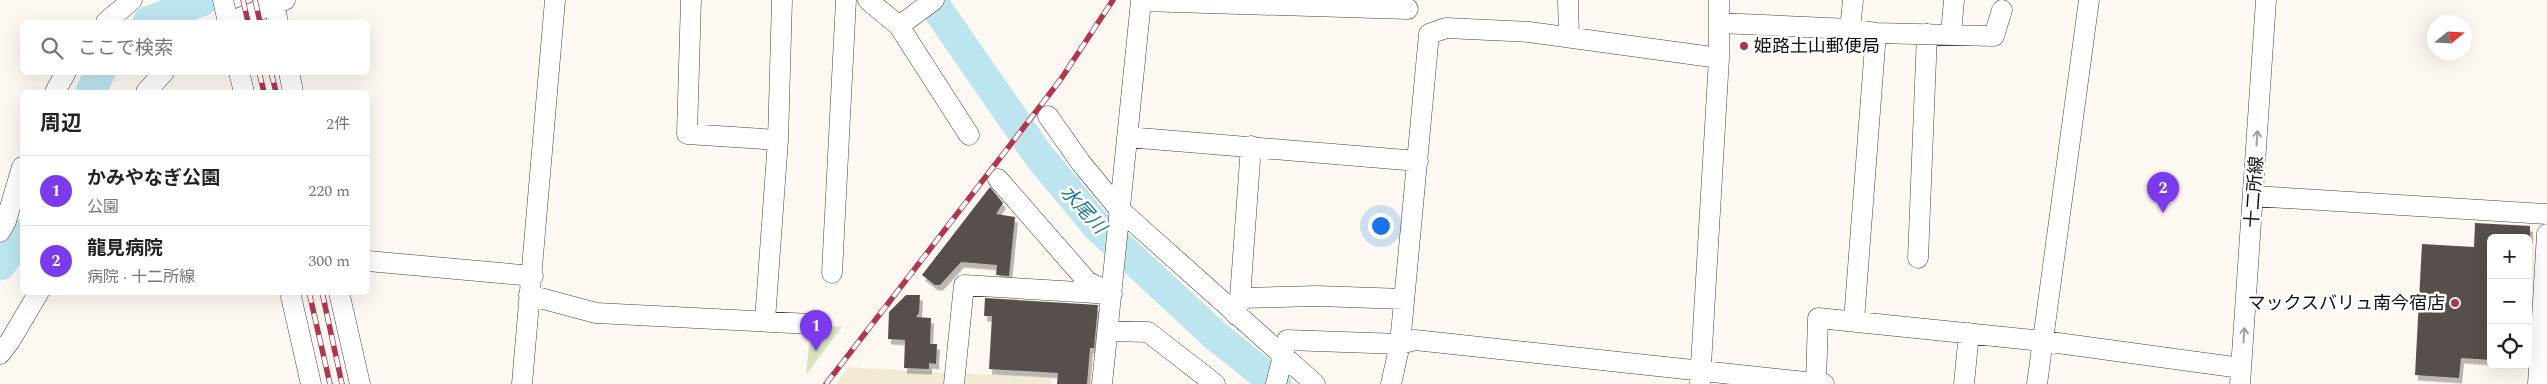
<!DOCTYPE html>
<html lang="ja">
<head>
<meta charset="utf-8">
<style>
  :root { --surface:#fff; --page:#f6f6f6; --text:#222; --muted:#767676; --line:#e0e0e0; --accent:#7c3aed }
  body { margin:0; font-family:Spectral,"Noto Sans JP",serif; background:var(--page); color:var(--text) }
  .controls { position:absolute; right:15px; bottom:15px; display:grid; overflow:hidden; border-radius:8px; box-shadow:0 5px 20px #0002 }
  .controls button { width:45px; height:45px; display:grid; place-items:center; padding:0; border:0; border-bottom:1px solid var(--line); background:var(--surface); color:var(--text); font:25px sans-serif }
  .compass { position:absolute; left:2427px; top:15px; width:45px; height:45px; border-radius:50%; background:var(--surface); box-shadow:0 5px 20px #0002; rotate:72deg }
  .you { position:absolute; left:1380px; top:225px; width:18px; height:18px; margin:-12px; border:4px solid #fff; border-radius:50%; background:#1a73e8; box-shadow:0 0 0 8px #1a73e833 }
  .badge { display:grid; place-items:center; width:32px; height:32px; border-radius:50%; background:var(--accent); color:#fff; font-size:16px; font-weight:700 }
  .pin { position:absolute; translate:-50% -41px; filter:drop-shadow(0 1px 2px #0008) }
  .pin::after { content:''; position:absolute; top:26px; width:18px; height:15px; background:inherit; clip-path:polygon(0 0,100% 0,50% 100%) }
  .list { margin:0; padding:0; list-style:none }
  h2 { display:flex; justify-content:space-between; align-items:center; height:65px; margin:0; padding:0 20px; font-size:21px }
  h2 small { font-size:16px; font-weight:400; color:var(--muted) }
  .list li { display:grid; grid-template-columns:32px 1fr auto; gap:15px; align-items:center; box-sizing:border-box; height:70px; padding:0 20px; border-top:1px solid var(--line) }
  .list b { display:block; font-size:19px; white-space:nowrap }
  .list p { margin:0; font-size:16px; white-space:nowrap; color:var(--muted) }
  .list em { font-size:16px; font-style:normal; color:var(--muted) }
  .icon { flex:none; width:28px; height:28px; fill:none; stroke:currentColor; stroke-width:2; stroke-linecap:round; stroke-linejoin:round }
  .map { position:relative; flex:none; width:2547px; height:384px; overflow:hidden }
  .search { position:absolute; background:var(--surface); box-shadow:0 5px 20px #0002; left:20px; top:20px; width:350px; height:55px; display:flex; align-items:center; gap:12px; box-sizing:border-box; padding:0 18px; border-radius:8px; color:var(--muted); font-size:19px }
  .panel { position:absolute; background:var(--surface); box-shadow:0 5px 20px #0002; left:20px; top:90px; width:350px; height:205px; border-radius:8px }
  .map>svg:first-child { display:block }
  .farmland { fill:#f1ead4 }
  .green { fill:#d9e5bf }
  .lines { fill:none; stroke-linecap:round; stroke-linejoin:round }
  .river { stroke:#bce5f0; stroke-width:31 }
  .building { fill:#564f4c; filter:url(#shadow) }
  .minor-casing { stroke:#424242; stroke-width:21 }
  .minor { stroke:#fff; stroke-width:20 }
  .rail-casing { stroke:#b03650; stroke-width:5.5 }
  .rail { stroke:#fff; stroke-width:4; stroke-dasharray:11; stroke-linecap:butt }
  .oneway { stroke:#9f9f9f }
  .poi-dot { fill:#b03650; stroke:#fff; stroke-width:2 }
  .labels { text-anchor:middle; stroke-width:5; stroke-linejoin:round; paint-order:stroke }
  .poi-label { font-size:18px; fill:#0f0f0f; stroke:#fff; text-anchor:start }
  .street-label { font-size:18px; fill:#0f0f0f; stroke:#fff }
  .water-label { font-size:19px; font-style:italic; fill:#257593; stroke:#fff }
</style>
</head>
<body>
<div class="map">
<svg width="2547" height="384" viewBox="0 0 2547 384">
  <defs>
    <filter id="shadow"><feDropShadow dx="3" dy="5.5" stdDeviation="0" flood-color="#0004"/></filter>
  </defs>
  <rect width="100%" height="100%" fill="#fdf9f2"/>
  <!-- farmland -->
  <path class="farmland" d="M 848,367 L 950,373 L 949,384 L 836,384 Z
    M 964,373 L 1051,379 L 1051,384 L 963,384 Z"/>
  <!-- green -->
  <path class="green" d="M 811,324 L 842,327 L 806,375 Z"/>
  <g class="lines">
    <!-- river -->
    <path class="river" d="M 931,0 L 1039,156 L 1097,226 L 1217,337 L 1276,384
      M 148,22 L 203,0
      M 91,92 L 100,72
      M 0,265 L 22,235"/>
  </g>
  <!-- building -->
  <path class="building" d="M 990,187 L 1003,203 L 996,214 L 1015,217 L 1009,276 L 996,275 L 997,265 L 961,262 L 940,285 L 935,285 L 922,275 Z
    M 2475,223 L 2530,226 L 2530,238 L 2491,238 L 2491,360 L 2461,358 L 2459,378 L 2415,375 L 2422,244 L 2474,247 Z
    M 906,295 L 920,295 L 919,313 L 916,317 L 931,318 L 930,344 L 937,344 L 936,364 L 929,363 L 929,369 L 904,368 L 905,340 L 888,339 L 889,312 Z
    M 985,298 L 1098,305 L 1094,348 L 1090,348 L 1087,384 L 1057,384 L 1058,373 L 989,369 L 992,316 L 984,316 Z"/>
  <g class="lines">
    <!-- minor casing -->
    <g class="minor-casing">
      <path id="minor" d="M 223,0 L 228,22
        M 273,0 L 278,22
        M 691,0 L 687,134 L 778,140
        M 868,0 L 899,26 L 969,135
        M 1568,0 L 1569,36
        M 106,22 L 132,0
        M 229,22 L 285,0
        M 1719,23 L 1850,29 L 1876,33 L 1994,36 L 2002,10
        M 899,26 L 934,0
        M 1850,29 L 1853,0
        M 1429,34 L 1446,28 L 1529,32 L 1719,58
        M 1951,34 L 1954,0
        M 239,72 L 244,92
        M 289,72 L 293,92
        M 55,92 L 66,72
        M 146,92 L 164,72
        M 1048,116 L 1081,163 L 1119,209 L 1315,384
        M 1127,137 L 1418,161
        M 998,179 L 1087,281 L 1108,292
        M 2253,196 L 2547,214
        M 0,232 L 6,221 L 22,167
        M 1918,258 L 1927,34
        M 368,261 L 533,276
        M 832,273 L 846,0
        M 290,292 L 311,384
        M 339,292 L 360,384
        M 529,295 L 596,313 L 811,324
        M 1240,298 L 1317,296 L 1404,299
        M 1236,315 L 1240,298 L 1251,146
        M 765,320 L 778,140 L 782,0
        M 1854,320 L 1876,33
        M 1108,331 L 1148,332 L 1215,384
        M 0,354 L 10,341 L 39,292
        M 1700,382 L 1719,58 L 1719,0
        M 1816,383 L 1818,318 L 2043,341 L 2241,368
        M 522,384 L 555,0
        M 954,384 L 964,285 L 1112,294
        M 1102,384 L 1141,1 L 1408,9
        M 1276,384 L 1287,340 L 1400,344 L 1415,340 L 1824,384
        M 1391,384 L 1400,344 L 1429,34
        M 1964,384 L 1969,333
        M 2037,384 L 2089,0
        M 2240,384 L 2266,0
        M 2538,384 L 2547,234"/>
    </g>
    <!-- minor -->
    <use href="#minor" class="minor"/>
    <!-- rail casing -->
    <g class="rail-casing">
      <path id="rail" d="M 243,0 L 248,22
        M 255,0 L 260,22
        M 259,72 L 264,92
        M 271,72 L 276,92
        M 309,292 L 330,384
        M 322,292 L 342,384
        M 826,384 L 1061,79 L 1113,0"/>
    </g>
    <!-- rail -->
    <use href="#rail" class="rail"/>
  </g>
  <!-- one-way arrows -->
  <defs><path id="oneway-shaft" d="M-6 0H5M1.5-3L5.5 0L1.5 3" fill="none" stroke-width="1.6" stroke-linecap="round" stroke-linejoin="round" transform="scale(1.25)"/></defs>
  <g class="oneway">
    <use href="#oneway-shaft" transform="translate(2257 138) rotate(-86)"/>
    <use href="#oneway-shaft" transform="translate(2244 335) rotate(-86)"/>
  </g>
  <!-- markers -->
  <g class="poi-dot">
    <circle cx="1744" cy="46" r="5"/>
    <circle cx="2455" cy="303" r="5"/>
  </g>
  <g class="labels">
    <!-- poi labels -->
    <g class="poi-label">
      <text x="1754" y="52">姫路土山郵便局</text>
      <text x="2445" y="309" text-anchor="end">マックスバリュ南今宿店</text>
    </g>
    <!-- street labels -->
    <g class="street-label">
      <text transform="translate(2254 192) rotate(-86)" y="6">十二所線</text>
    </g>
    <!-- water labels -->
    <g class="water-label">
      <text transform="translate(1084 209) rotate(48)" y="7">水尾川</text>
    </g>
  </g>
</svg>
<div class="controls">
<button>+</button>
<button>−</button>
<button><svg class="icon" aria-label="locate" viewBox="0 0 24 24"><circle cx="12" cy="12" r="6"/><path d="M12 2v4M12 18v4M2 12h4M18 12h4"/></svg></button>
</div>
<svg class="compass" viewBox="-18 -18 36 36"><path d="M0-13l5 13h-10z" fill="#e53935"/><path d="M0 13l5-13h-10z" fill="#767676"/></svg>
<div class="you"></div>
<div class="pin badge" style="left:816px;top:351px">1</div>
<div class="pin badge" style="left:2163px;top:213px">2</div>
<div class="search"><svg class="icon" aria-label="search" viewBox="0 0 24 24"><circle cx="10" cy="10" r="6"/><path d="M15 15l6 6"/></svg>ここで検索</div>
<section class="panel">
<h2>周辺<small>2件</small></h2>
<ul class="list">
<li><span class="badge">1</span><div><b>かみやなぎ公園</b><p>公園</p></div><em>220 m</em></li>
<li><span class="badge">2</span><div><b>龍見病院</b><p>病院 · 十二所線</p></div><em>300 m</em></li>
</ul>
</section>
</div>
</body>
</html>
